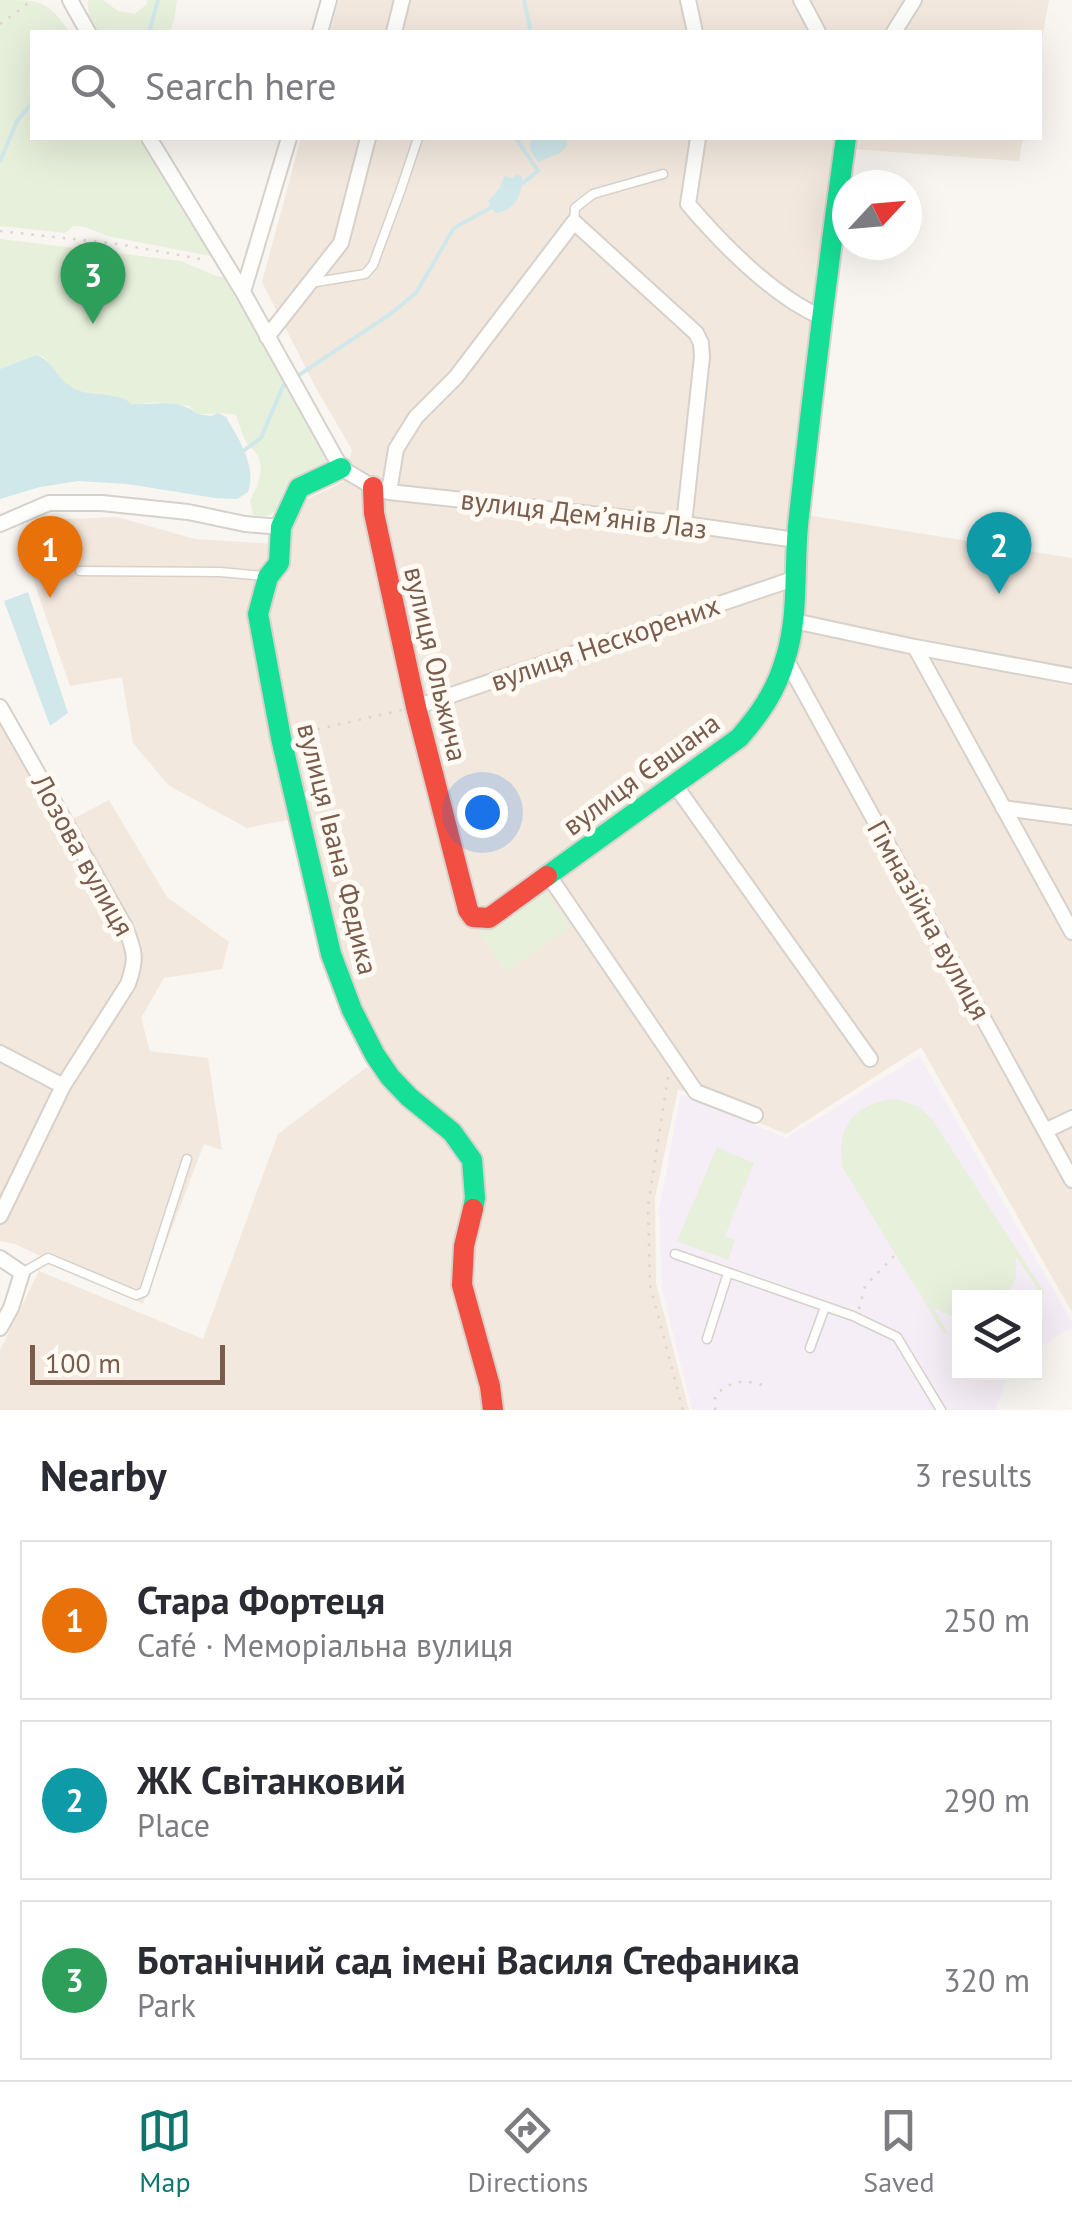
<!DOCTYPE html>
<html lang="en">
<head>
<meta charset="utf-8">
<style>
  :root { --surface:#fff; --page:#f2f2f3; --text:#2b2b33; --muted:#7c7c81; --line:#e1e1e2; --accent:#0f766e }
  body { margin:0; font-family:"PT Sans",sans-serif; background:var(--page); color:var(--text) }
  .controls { position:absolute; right:30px; bottom:30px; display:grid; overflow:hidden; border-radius:0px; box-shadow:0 10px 40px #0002 }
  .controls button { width:90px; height:90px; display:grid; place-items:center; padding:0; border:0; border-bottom:2px solid var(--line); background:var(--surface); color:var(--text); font:50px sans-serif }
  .compass { position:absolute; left:832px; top:170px; width:90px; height:90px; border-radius:50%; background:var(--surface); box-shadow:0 10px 40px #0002; rotate:64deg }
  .scale { position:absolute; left:30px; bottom:25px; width:195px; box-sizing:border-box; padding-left:10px; border:5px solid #7a5c4d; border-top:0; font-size:28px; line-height:35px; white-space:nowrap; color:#7a5c4d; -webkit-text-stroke:8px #fffaf3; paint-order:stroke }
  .you { position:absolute; left:482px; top:812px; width:35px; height:35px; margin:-25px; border:8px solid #fff; border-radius:50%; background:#1a73e8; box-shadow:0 0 0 15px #1a73e833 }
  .badge { display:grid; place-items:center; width:65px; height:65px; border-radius:50%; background:var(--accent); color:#fff; font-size:32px; font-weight:700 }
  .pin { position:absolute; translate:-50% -82px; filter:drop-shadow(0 2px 5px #0008) }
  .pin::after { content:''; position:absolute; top:52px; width:35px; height:30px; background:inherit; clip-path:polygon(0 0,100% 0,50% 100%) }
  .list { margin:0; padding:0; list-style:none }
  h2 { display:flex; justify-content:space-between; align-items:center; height:130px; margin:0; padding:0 40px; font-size:42px }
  h2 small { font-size:32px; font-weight:400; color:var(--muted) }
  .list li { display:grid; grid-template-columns:65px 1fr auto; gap:30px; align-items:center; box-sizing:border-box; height:160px; margin:0 20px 20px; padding:0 20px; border:2px solid var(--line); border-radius:0px }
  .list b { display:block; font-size:38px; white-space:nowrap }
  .list p { margin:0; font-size:32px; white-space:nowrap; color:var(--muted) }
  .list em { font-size:32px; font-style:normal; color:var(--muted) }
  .icon { flex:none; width:55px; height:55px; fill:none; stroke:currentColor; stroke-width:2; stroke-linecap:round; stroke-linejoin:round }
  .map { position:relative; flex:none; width:1072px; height:1410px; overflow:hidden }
  .search { position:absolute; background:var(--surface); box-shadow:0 10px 40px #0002; left:30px; right:30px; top:30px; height:110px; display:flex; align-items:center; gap:25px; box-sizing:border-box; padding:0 35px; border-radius:0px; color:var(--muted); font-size:38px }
  .sheet { height:670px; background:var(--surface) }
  nav { display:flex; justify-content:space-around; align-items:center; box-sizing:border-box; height:140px; border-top:2px solid var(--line); background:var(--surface); font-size:28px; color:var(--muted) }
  nav a { display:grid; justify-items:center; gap:5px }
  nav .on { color:var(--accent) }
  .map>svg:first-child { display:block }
  .residential { fill:#f2e8de }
  .education { fill:#f6eef6 }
  .green { fill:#e7f0db }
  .water { fill:#d0e8ea }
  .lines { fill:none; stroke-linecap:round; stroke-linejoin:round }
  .stream { stroke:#d0e8ea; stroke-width:4 }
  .lane-casing { stroke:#d7d1cb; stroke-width:11 }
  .street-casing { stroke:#d7d1cb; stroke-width:18 }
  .fast-casing { stroke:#d9d2cb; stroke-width:24 }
  .jam-casing { stroke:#d9d2cb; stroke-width:24 }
  .path { stroke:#dcd5d0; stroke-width:2.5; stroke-dasharray:2.5 8; stroke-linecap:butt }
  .lane { stroke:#fefefd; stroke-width:8 }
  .street { stroke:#fefefd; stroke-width:14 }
  .fast { stroke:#16e098; stroke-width:20 }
  .jam { stroke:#f24e42; stroke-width:20 }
  .labels { text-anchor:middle; stroke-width:10; stroke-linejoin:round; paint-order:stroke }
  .street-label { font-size:28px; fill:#7a5c4d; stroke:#fffaf3 }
</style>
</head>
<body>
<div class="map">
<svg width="1072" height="1410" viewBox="0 0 1072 1410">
  <rect width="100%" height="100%" fill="#f9f5f0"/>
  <!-- residential -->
  <path class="residential" d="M 339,0 L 1049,0 L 1040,50 L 1040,32 L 330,32 Z
    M 301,138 L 1023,138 L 1019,161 L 853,149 L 807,515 L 1072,558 L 1072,1312 L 921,1047 L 786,1134 L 678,1089 L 655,1198 L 656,1283 L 689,1410 L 501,1410 L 470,1277 L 480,1216 L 482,1163 L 452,1120 L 395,1068 L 349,982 L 308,816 L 247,828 L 168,785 L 133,743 L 122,677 L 70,686 L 26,559 L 49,550 L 45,520 L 117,517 L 195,539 L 275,544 L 304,501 L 343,482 L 352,450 L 316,388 L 262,282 Z
    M 0,715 L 63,824 L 109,800 L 167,897 L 229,942 L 222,969 L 164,978 L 141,1018 L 150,1051 L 208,1058 L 222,1150 L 204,1144 L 143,1304 L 15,1244 L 0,1241 Z
    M 367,1067 L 401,1104 L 444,1130 L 470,1165 L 459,1276 L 490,1410 L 0,1410 L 0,1350 L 39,1271 L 203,1339 L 278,1134 Z"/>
  <!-- education -->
  <path class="education" d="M 919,1056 L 1072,1322 L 1072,1328 L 1035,1350 L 1034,1298 L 960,1298 L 960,1372 L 1008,1373 L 996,1410 L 692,1410 L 662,1289 L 659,1209 L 681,1094 L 786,1138 Z"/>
  <!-- green -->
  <path class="green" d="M 0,0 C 42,0 46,0 70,32 L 32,32 L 32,138 L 138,138 L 213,254 L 210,256 L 107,236 L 85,227 L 73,226 L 65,233 L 0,226 Z
    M 87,0 L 103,0 L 118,11 L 135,14 L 147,4 L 147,0 L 177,0 L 174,21 L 169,32 L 97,32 L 89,14 Z
    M 0,239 L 181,261 L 216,276 L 230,278 L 324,448 L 327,457 L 325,470 C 313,474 296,480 287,488 C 273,504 283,520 253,515 L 250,500 L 258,485 L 261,467 L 258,455 L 248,445 L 244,438 L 236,415 C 223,411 210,415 197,414 L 189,406 L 155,402 L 133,405 L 123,399 L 79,391 L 65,384 L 44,357 L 36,355 L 0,369 Z
    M 543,887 L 570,926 L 506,972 L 478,932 Z
    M 897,1099 L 919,1107 L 932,1119 L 1045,1293 L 1042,1295 L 1016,1257 L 1016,1277 L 1006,1297 L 960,1298 L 959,1318 L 941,1312 L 932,1305 L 947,1332 L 944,1334 L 843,1168 C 834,1128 856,1101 897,1099 Z
    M 717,1147 L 754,1163 L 725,1236 L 735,1240 L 728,1260 L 677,1241 Z"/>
  <!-- water -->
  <path class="water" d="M 532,138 L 566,138 L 567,146 L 560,153 L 539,162 C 532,154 527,148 532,138 Z
    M 517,174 L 522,177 C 523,195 514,211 496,213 L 491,208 L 488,201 L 499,189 L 505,176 L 512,178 Z
    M 36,355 C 55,360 58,387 84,392 C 97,395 112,394 124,399 C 133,403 127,405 138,404 C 158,404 181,399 197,414 L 211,416 L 218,413 L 226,417 C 239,439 257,467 248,492 L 237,499 L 215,498 L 127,484 L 78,481 L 40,487 L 0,499 L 0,369 Z
    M 28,592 L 68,713 L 50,726 L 4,601 Z"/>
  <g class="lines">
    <!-- stream -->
    <path class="stream" d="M 524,0 L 531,32
      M 149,32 L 158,0
      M 516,138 L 538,171 L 519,186
      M 0,161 L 17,121 L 32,103
      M 296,377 L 389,315 L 416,293 L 454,228 L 492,207
      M 243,451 L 261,438 L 283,386 L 288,382"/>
    <!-- lane casing -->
    <g class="lane-casing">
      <path id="lane" d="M 574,222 L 575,208 L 593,194 L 663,174
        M 310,283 L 365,274 L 373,265 L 401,189 L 418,138
        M 80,571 L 220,572 L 264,576
        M 675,1254 L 853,1316 L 897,1337 L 941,1410
        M 22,1273 L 48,1258 L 136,1295 L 144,1292 L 187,1159
        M 707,1339 L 728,1273
        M 810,1348 L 825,1307"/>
    </g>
    <!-- street casing -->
    <g class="street-casing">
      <path id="street" d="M 70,0 L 88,32
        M 688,0 L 695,32
        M 801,0 L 818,32
        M 320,32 L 329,0
        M 394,32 L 402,0
        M 894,32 L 914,0
        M 149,138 L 243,292 L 341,468 L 373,487 L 389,492 L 684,524 L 796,540
        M 698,138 L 688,204 C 722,244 773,296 821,317
        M 243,292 L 289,138
        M 267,337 L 341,243 L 368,138
        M 389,492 L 396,449 L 416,417 L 456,377 L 574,222 L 696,333 L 701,343 L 702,357 L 684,524
        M 0,524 L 49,503 L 102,503 L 188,512 L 245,524 L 281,527
        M 794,621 L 915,647 L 1072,676
        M 915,647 L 1072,932
        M 786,659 L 1072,1180
        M 0,707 L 125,927 C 135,951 137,959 128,984 L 63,1086 L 0,1216
        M 416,707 L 793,579
        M 675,785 L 870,1059
        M 1003,808 L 1072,817
        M 549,876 L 696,1092 L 755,1115
        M 0,1053 L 63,1086
        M 1045,1131 L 1072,1118
        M 0,1258 L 22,1273 L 11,1308 L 0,1328"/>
    </g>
    <!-- fast casing -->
    <g class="fast-casing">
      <path id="fast" d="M 341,468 L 299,488 L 281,527 L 279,563 L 268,577 L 258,614 L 281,738 L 331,954 L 352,1010 L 375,1055 L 390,1077 L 409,1097 L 452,1132 L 472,1160 L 475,1198 L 473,1209
        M 547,876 L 739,738 C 760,714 776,691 785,660 C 800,614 793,564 799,516 C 813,390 828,264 846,138"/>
    </g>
    <!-- jam casing -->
    <g class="jam-casing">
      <path id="jam" d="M 373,487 L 374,513 L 416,707 L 468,910 L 473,917 L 489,918 L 547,876
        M 473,1209 L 464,1246 L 462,1285 L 490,1386 L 493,1410"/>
    </g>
    <!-- path -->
    <path class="path" d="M 0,24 L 25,6 L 30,0
      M 0,231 L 118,244 L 206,260
      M 297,734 L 402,710
      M 668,1077 L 648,1206 L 650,1285 L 683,1410
      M 859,1309 L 865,1286 L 896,1254
      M 715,1410 L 715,1396 C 729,1381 745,1378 765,1386"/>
    <!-- lane -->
    <use href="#lane" class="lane"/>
    <!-- street -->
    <use href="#street" class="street"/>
    <!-- fast -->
    <use href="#fast" class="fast"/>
    <!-- jam -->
    <use href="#jam" class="jam"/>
  </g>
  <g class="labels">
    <!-- street labels -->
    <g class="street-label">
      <text transform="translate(584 514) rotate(7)" y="10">вулиця Демʼянів Лаз</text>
      <text transform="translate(605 643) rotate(-19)" y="10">вулиця Нескорених</text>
      <text transform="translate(436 664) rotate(77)" y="10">вулиця Ольжича</text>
      <text transform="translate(641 774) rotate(-36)" y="10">вулиця Євшана</text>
      <text transform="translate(338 849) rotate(76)" y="10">вулиця Івана Федика</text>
      <text transform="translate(83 855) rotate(61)" y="10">Лозова вулиця</text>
      <text transform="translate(929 920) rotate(61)" y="10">Гімназійна вулиця</text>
    </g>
  </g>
</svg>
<div class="controls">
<button><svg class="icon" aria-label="layers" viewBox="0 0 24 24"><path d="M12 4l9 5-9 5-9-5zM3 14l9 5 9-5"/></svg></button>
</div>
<svg class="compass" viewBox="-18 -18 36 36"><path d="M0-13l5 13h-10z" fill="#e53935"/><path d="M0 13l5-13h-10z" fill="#7c7c81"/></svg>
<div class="scale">100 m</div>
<div class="you"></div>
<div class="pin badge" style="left:50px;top:598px;background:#e8710a">1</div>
<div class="pin badge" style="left:999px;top:594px;background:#0f9aa8">2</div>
<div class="pin badge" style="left:93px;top:324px;background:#2e9e5b">3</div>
<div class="search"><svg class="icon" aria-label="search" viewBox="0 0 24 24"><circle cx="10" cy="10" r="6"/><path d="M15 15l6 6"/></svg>Search here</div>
</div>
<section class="sheet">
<h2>Nearby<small>3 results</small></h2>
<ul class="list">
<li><span class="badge" style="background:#e8710a">1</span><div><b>Стара Фортеця</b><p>Café · Меморіальна вулиця</p></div><em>250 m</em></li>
<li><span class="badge" style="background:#0f9aa8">2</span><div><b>ЖК Світанковий</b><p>Place</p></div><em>290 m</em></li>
<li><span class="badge" style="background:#2e9e5b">3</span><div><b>Ботанічний сад імені Василя Стефаника</b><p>Park</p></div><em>320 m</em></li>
</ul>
</section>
<nav>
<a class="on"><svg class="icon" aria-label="map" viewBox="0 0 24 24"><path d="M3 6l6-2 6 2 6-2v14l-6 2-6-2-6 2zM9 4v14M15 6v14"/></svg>Map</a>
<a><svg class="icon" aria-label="directions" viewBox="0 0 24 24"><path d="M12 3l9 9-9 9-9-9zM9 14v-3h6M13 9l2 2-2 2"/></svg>Directions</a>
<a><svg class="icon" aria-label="saved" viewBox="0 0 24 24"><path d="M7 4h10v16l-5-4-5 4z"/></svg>Saved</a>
</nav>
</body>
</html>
